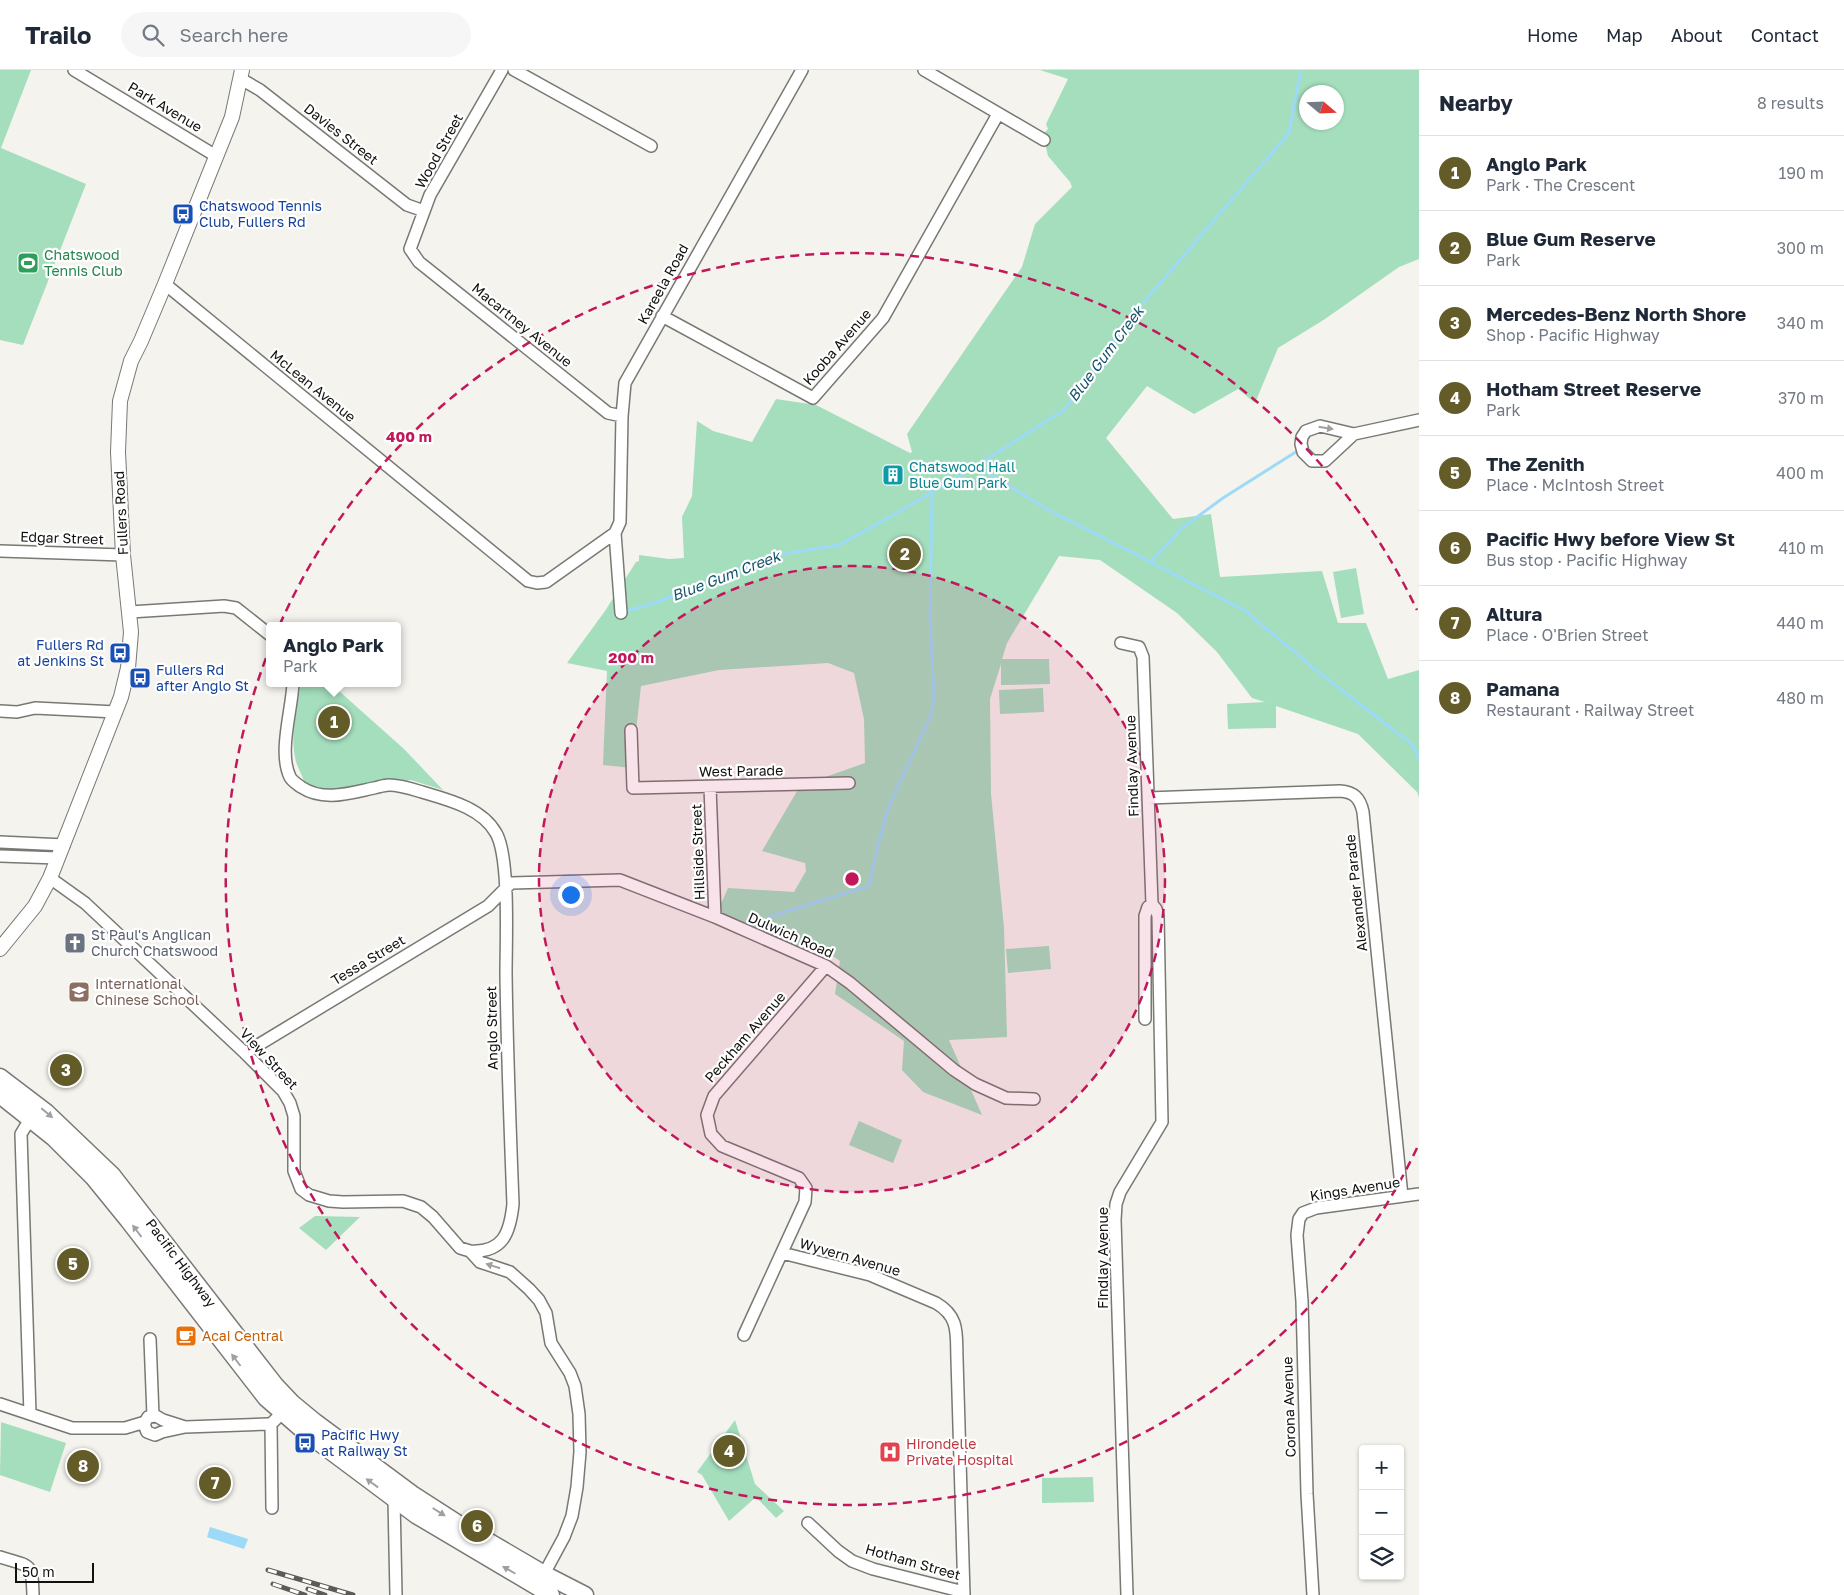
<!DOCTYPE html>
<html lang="en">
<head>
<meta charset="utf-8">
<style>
  :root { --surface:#fff; --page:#f6f6f7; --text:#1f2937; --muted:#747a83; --line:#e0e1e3; --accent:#635c29 }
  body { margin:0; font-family:"Golos Text",sans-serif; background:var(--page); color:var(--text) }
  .controls { position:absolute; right:15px; bottom:15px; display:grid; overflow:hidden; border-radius:5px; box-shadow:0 1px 4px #0004 }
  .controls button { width:45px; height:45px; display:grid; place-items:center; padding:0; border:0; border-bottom:1px solid var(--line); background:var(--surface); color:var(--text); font:25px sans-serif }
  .compass { position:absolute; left:1299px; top:15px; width:45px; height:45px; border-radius:50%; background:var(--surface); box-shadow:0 1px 4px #0004; rotate:109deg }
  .scale { position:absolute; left:15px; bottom:12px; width:79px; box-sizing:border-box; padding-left:5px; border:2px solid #11110f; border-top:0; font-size:14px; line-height:18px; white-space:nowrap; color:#11110f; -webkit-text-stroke:4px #fff; paint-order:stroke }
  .you { position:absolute; left:570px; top:824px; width:18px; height:18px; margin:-12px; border:4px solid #fff; border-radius:50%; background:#1a73e8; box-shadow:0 0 0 8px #1a73e833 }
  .badge { display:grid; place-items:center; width:32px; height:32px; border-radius:50%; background:var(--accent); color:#fff; font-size:16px; font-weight:700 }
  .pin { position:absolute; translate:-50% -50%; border:2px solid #fff; box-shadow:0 1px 5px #0006 }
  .popup { position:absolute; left:266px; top:552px; width:135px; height:65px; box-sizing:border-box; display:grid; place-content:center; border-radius:5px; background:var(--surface); filter:drop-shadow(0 1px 4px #0005); font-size:16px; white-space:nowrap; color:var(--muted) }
  .popup b { font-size:19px; color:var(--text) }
  .popup::after { content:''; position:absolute; left:50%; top:100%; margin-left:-10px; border:10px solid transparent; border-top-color:var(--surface) }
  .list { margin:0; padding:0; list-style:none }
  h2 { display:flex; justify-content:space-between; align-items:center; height:65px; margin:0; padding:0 20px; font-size:21px }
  h2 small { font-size:16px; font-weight:400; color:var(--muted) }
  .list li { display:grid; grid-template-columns:32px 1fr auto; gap:15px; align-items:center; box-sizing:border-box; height:75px; padding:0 20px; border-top:1px solid var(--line) }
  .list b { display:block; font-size:19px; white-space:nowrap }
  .list p { margin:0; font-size:16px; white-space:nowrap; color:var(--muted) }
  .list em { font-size:16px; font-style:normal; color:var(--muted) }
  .icon { flex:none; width:28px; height:28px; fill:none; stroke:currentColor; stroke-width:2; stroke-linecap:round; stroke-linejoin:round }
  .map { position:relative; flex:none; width:1419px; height:1525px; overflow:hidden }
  header { display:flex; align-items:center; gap:30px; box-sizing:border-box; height:70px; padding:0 25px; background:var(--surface); border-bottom:1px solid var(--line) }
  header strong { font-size:24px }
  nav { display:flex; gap:28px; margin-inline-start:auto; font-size:18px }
  .search { width:350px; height:45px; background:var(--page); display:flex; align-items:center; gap:12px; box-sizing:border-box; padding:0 18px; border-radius:28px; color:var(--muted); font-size:19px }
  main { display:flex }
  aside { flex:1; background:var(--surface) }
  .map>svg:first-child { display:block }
  .green { fill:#a4debd; fill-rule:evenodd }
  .water { fill:#9ddaf8 }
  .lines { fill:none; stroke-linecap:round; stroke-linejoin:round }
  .stream { stroke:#9ddaf8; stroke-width:3 }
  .minor-casing { stroke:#797874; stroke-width:14 }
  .major-casing { stroke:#797874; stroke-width:16 }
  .highway-casing { stroke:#797874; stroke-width:19 }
  .minor { stroke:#fff; stroke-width:11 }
  .major { stroke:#fff; stroke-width:14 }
  .highway { stroke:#fff; stroke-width:16 }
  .rail-casing { stroke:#5c5b58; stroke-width:5 }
  .rail { stroke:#fff; stroke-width:3; stroke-dasharray:9; stroke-linecap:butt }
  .oneway { fill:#a0a09f }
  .ring { fill:none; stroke:#c2185b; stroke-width:2.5; stroke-dasharray:9 6 }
  .labels { text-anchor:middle; stroke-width:4.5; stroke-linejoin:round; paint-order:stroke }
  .street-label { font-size:14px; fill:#11110f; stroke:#fff }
  .transit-label { font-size:14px; fill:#164399; stroke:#fff; text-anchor:start }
  .leisure-label { font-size:14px; fill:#27864d; stroke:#fff; text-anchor:start }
  .culture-label { font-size:14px; fill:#0d838f; stroke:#fff; text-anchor:start }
  .worship-label { font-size:14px; fill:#5b616d; stroke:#fff; text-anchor:start }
  .education-label { font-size:14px; fill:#785e54; stroke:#fff; text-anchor:start }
  .food-label { font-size:14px; fill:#c56008; stroke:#fff; text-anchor:start }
  .health-label { font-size:14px; fill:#be3a42; stroke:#fff; text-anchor:start }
  .water-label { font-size:15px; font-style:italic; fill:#14536d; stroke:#fff }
  .centre { fill:#c2185b; stroke:#fff; stroke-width:2.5 }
  .ring-label { font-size:15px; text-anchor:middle; font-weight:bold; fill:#c2185b; stroke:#fff; stroke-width:4.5; stroke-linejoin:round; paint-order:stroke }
</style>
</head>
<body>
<header>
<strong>Trailo</strong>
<div class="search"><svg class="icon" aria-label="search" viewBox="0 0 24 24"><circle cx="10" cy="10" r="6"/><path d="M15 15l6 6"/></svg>Search here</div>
<nav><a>Home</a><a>Map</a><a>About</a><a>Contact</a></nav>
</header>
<main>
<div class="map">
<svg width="1419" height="1525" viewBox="0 0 1419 1525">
  <rect width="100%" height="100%" fill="#f4f3ee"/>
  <!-- green -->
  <path class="green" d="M 0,0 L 31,0 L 1,78 L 86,114 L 23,275 L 0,270 Z
    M 1040,0 L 1419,0 L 1419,189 L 1399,197 L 1325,249 L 1278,278 L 1255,333 L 1238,319 L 1194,344 L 1147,316 L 1106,368 L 1173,449 L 1211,444 L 1220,507 L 1322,501 L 1338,553 L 1366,553 L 1388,609 L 1419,600 L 1419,727 L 1417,722 L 1358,664 L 1276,636 L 1276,658 L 1228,659 L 1227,634 L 1265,632 L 1252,628 L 1217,582 L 1177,543 L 1100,490 L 1059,486 L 1007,573 L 1002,589 L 1049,589 L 1050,614 L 1001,615 L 1001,594 L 990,629 L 991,724 L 1004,858 L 1007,967 L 949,970 L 982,1045 L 923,1022 L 902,1000 L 904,971 L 835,924 L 840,891 L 834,887 L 713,852 L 728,818 L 794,822 L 806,801 L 805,793 L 762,781 L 800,716 L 865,693 L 864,649 L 854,603 L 828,593 L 719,600 L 641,616 L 632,698 L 603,695 L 607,601 L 567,593 L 605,541 L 636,492 L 639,491 L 639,485 L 669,489 L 684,488 L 682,447 L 692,426 L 697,351 L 713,361 L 752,372 L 776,329 L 816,335 L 910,383 L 912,382 L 907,364 L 1022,197 L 1035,154 L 1072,117 L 1070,112 L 1048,86 L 1043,64 L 1048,59 L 1046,54 L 1068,9 ZM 1306,22 L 1336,22 L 1336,52 L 1306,52 Z
    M 1356,498 L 1364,544 L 1341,548 L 1333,502 Z
    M 301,613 L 330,613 L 404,679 L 443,720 L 411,710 L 353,720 L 324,719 L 304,712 C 302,703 296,696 295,687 C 290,663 297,637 301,613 Z
    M 1043,618 L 1044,642 L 1000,644 L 999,620 Z
    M 1049,876 L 1051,899 L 1008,903 L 1006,879 Z
    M 859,1051 L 902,1070 L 893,1093 L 849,1075 Z
    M 315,1146 L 360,1147 L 326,1180 L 299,1158 Z
    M 735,1350 L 755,1414 L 784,1441 L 776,1448 L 756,1427 L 729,1451 L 702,1405 L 697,1402 Z
    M 1,1352 L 66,1373 L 50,1422 L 0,1405 Z
    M 1093,1407 L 1094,1432 L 1042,1433 L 1042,1408 Z"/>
  <!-- water -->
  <path class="water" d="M 210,1457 L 248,1469 L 244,1479 L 207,1467 Z"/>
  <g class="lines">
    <!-- stream -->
    <path class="stream" d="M 976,396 L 1047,439 L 1244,540 L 1321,604 L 1413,675 L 1419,688
      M 1151,492 L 1182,458 L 1223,428 L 1299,380
      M 624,542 L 657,532 L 770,486 L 839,475 L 890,447 L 976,396 L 1064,340 L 1130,248 L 1289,63 L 1301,0
      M 769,847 L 869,816 L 879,771 L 889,736 L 932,643 L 934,627 L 930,550 L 932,423"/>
    <!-- minor casing -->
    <g class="minor-casing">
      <path id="minor" d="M 74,0 L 216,86
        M 502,0 L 430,125 L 410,179 L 419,192 L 608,343 L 622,346
        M 514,0 L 651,76
        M 924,0 L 1044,70
        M 241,9 L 260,20 L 407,135 L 424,141
        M 165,214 L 528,511 L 537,513 L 546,512 L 615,463
        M 662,246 L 813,328 L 883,248 L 998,44
        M 1354,364 L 1325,391 L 1312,391 L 1303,382 L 1301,374 L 1302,367 L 1306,361 L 1320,356 L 1354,364 L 1419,350
        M 0,481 L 123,485
        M 130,542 L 224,536 L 236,538 L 270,565
        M 621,543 L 615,463 L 620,452 L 622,346 L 625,313 L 802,0
        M 1121,573 L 1139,577 L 1143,587 L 1152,834 L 1156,839 L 1158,846 L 1162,1052 L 1120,1122 L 1116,1134 L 1115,1150 L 1127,1525
        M 293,613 C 292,640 278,682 290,707 C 292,711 297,714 301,717 C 324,732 350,723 374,718 C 379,717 384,715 389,715 C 400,715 412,719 422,722 C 449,730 482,738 496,763 C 510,787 506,872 506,903 C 507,980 510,1057 513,1134 C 510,1163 503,1183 470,1181
        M 0,641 L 17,642 L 35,638 L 116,642
        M 631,660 L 633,718 L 849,713
        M 710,717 L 715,847
        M 1148,728 L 1340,721 C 1354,722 1360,728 1363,742 L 1402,1126
        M 0,772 L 64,775
        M 0,786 L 58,788
        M 50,808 L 85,833 L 245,983 L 283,1021 L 290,1033 L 294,1046 L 294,1101 L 301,1119 L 309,1125 L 329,1131 L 343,1132 L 403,1131 L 421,1137 L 433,1147 L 460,1178 L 470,1181 L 480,1192 L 510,1202 L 529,1219 L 539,1230 L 546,1243 L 551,1273 L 570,1303 L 575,1316 L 579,1344 L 580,1382 L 577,1417 L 572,1446 L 564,1467 L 544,1504
        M 1145,949 L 1145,846 L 1148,837 L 1152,834
        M 245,983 L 488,836 L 511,813 L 620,810 L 715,847 L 826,896 L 850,913 L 954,1000 L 975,1014 L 1006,1028 L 1034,1029
        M 782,1183 L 870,1205 L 936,1233 C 960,1247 956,1264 957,1289 L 964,1525
        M 744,1265 L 805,1132 L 806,1118 L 799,1108 L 722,1076 L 711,1064 L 707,1045 L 714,1026 L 826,896
        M 150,1269 L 153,1346
        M 0,1334 L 72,1358 L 125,1358 L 145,1352
        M 30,1344 L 21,1064 L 30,1049
        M 271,1354 L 272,1438
        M 185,1357 L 163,1350 L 156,1346 L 148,1347 L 144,1354 L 147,1362 L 155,1365 L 162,1362 L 185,1357 L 268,1354 L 271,1354 L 287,1338
        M 394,1429 L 396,1525
        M 808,1453 L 838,1481 L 852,1491 L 873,1499 L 964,1522
        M 0,1487 C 31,1497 32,1491 33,1525
        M 1313,1525 L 1307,1424 L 1302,1231 L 1297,1165 L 1299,1149 L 1303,1143 L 1316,1138 L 1419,1124"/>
    </g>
    <!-- major casing -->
    <g class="major-casing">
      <path id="major" d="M 0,879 L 35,836 L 50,808 L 121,627 L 128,598 L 131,562 L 123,485 L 118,382 L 120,331 L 131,291 L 141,271 L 165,214 L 232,47 L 242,0"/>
    </g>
    <!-- highway casing -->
    <g class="highway-casing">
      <path id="highway" d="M 0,1007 L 46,1042 L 112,1105 L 275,1315 L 292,1333 L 315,1352 L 412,1424 L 457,1453 L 544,1504 L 585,1525
        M 0,1025 L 54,1068 L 93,1107 L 128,1150 L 266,1328 L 305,1362 L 416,1445 L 551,1525"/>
    </g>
    <!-- minor -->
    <use href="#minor" class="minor"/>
    <!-- major -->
    <use href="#major" class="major"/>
    <!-- highway -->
    <use href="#highway" class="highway"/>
    <!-- rail casing -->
    <g class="rail-casing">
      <path id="rail" d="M 268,1500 L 353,1525
        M 273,1514 L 305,1525
        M 308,1519 L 325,1525"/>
    </g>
    <!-- rail -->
    <use href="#rail" class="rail"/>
  </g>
  <!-- one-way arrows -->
  <defs><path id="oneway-solid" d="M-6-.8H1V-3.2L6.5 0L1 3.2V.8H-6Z" transform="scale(1.25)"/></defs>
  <g class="oneway">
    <use href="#oneway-solid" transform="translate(1326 358) rotate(9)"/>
    <use href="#oneway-solid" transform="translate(47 1043) rotate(40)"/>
    <use href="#oneway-solid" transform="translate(137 1161) rotate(-127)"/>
    <use href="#oneway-solid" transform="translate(493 1196) rotate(-162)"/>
    <use href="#oneway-solid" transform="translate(236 1290) rotate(-127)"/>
    <use href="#oneway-solid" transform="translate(372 1413) rotate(-144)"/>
    <use href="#oneway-solid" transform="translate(439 1442) rotate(32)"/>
    <use href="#oneway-solid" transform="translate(509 1500) rotate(-150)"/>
  </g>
  <!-- distance rings -->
  <circle cx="852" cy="809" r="313" fill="#c2185b" fill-opacity=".12"/>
  <g class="ring">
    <circle cx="852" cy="809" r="313"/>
    <path d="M1417 1078A626 626 0 1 1 1417 540"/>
  </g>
  <!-- icons -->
  <defs>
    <g id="bus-square" transform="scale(1.125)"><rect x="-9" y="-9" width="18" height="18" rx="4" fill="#1a4fb4" stroke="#fff"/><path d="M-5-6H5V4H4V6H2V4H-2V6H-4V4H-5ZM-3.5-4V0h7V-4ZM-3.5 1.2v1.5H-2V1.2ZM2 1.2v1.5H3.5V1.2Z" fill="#fff"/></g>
    <g id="stadium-square" transform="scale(1.125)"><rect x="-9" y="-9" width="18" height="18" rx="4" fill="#2e9e5b" stroke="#fff"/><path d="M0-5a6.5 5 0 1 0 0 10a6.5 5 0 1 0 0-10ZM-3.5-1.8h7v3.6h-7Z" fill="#fff"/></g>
    <g id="building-square" transform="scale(1.125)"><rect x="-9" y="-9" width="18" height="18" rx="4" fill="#0f9aa8" stroke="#fff"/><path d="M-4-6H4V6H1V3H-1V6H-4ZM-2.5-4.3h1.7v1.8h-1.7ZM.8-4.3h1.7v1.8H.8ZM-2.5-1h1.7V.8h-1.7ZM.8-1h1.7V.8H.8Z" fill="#fff"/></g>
    <g id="church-square" transform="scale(1.125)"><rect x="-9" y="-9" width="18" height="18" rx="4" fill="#6b7280" stroke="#fff"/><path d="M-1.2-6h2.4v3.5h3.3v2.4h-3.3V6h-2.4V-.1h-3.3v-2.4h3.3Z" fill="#fff"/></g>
    <g id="school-square" transform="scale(1.125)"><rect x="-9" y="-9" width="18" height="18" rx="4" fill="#8d6e63" stroke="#fff"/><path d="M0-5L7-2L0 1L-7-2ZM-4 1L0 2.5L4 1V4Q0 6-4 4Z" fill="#fff"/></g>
    <g id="cafe-square" transform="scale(1.125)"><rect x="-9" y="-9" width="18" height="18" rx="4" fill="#e8710a" stroke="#fff"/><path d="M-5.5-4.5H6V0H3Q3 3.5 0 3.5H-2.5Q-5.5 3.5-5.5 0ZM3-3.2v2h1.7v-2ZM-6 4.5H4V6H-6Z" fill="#fff"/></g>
    <g id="hospital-square" transform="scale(1.125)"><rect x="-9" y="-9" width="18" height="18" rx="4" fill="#e0444e" stroke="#fff"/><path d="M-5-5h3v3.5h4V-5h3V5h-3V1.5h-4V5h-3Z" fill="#fff"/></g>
  </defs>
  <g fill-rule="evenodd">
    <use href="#bus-square" x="183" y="144"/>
    <use href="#stadium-square" x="28" y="193"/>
    <use href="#building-square" x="893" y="405"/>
    <use href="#bus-square" x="120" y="583"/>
    <use href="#bus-square" x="140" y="608"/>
    <use href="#church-square" x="75" y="873"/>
    <use href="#school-square" x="79" y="922"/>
    <use href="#cafe-square" x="186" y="1266"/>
    <use href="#bus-square" x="305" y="1373"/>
    <use href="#hospital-square" x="890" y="1382"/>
  </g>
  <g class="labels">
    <!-- street labels -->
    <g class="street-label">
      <text transform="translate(165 37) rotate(31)" y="5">Park Avenue</text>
      <text transform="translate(341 64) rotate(38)" y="5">Davies Street</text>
      <text transform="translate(439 81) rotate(-61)" y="5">Wood Street</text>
      <text transform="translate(663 214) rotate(-61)" y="5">Kareela Road</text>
      <text transform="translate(522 255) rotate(39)" y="5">Macartney Avenue</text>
      <text transform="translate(837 277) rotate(-49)" y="5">Kooba Avenue</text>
      <text transform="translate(313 316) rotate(39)" y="5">McLean Avenue</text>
      <text transform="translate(121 443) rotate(-93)" y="5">Fullers Road</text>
      <text transform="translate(62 468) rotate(2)" y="5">Edgar Street</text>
      <text transform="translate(1132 696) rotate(-92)" y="5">Findlay Avenue</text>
      <text transform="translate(741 701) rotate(-1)" y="5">West Parade</text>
      <text transform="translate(698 782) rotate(-92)" y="5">Hillside Street</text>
      <text transform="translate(1356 823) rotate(-96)" y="5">Alexander Parade</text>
      <text transform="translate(791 865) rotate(24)" y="5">Dulwich Road</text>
      <text transform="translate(368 890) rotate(-31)" y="5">Tessa Street</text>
      <text transform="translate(492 958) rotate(-91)" y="5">Anglo Street</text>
      <text transform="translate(745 967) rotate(-49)" y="5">Peckham Avenue</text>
      <text transform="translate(269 989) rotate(47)" y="5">View Street</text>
      <text transform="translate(1355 1119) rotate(-9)" y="5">Kings Avenue</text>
      <text transform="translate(850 1187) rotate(16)" y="5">Wyvern Avenue</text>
      <text transform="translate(1103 1188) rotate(-90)" y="5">Findlay Avenue</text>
      <text transform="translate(181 1193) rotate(53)" y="5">Pacific Highway</text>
      <text transform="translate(1289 1337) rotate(-92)" y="5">Corona Avenue</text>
      <text transform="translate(913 1492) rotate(16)" y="5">Hotham Street</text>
    </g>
    <!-- transit labels -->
    <g class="transit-label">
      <text x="199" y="141">Chatswood Tennis<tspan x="199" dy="16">Club, Fullers Rd</tspan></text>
      <text x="104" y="580" text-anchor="end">Fullers Rd<tspan x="104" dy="16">at Jenkins St</tspan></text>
      <text x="156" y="605">Fullers Rd<tspan x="156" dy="16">after Anglo St</tspan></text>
      <text x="321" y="1370">Pacific Hwy<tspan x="321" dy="16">at Railway St</tspan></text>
    </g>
    <!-- leisure labels -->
    <g class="leisure-label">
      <text x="44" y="190">Chatswood<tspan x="44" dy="16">Tennis Club</tspan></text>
    </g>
    <!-- culture labels -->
    <g class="culture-label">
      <text x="909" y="402">Chatswood Hall<tspan x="909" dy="16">Blue Gum Park</tspan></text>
    </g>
    <!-- worship labels -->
    <g class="worship-label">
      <text x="91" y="870">St Paul's Anglican<tspan x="91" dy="16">Church Chatswood</tspan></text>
    </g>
    <!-- education labels -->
    <g class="education-label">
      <text x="95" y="919">International<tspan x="95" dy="16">Chinese School</tspan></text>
    </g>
    <!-- food labels -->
    <g class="food-label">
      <text x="202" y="1271">Acai Central</text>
    </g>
    <!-- health labels -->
    <g class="health-label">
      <text x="906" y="1379">Hirondelle<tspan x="906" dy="16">Private Hospital</tspan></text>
    </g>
    <!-- water labels -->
    <g class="water-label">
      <text transform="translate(1106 284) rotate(-53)" y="5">Blue Gum Creek</text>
      <text transform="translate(726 506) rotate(-21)" y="5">Blue Gum Creek</text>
    </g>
  </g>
  <circle cx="852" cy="809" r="8" class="centre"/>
  <g class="ring-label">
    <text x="409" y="372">400 m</text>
    <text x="631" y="593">200 m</text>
  </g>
</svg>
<div class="controls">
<button>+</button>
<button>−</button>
<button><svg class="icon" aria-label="layers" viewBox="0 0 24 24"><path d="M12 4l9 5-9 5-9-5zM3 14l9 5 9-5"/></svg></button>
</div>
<svg class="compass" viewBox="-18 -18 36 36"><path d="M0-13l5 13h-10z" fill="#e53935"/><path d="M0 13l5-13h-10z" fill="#747a83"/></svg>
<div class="scale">50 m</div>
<div class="you"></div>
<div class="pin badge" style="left:334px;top:652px">1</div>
<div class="popup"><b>Anglo Park</b>Park</div>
<div class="pin badge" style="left:905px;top:484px">2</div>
<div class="pin badge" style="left:66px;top:1000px">3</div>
<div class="pin badge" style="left:729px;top:1381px">4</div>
<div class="pin badge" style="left:73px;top:1194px">5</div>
<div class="pin badge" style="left:477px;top:1456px">6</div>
<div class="pin badge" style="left:215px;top:1413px">7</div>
<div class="pin badge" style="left:83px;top:1396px">8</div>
</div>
<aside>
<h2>Nearby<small>8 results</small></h2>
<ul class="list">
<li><span class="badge">1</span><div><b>Anglo Park</b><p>Park · The Crescent</p></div><em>190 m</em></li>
<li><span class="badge">2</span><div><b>Blue Gum Reserve</b><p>Park</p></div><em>300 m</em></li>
<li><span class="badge">3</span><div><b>Mercedes-Benz North Shore</b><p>Shop · Pacific Highway</p></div><em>340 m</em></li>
<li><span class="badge">4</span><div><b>Hotham Street Reserve</b><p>Park</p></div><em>370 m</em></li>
<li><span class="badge">5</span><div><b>The Zenith</b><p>Place · McIntosh Street</p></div><em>400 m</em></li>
<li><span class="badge">6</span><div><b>Pacific Hwy before View St</b><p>Bus stop · Pacific Highway</p></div><em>410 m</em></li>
<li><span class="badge">7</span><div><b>Altura</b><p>Place · O'Brien Street</p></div><em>440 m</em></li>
<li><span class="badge">8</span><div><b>Pamana</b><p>Restaurant · Railway Street</p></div><em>480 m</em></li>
</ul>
</aside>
</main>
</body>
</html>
